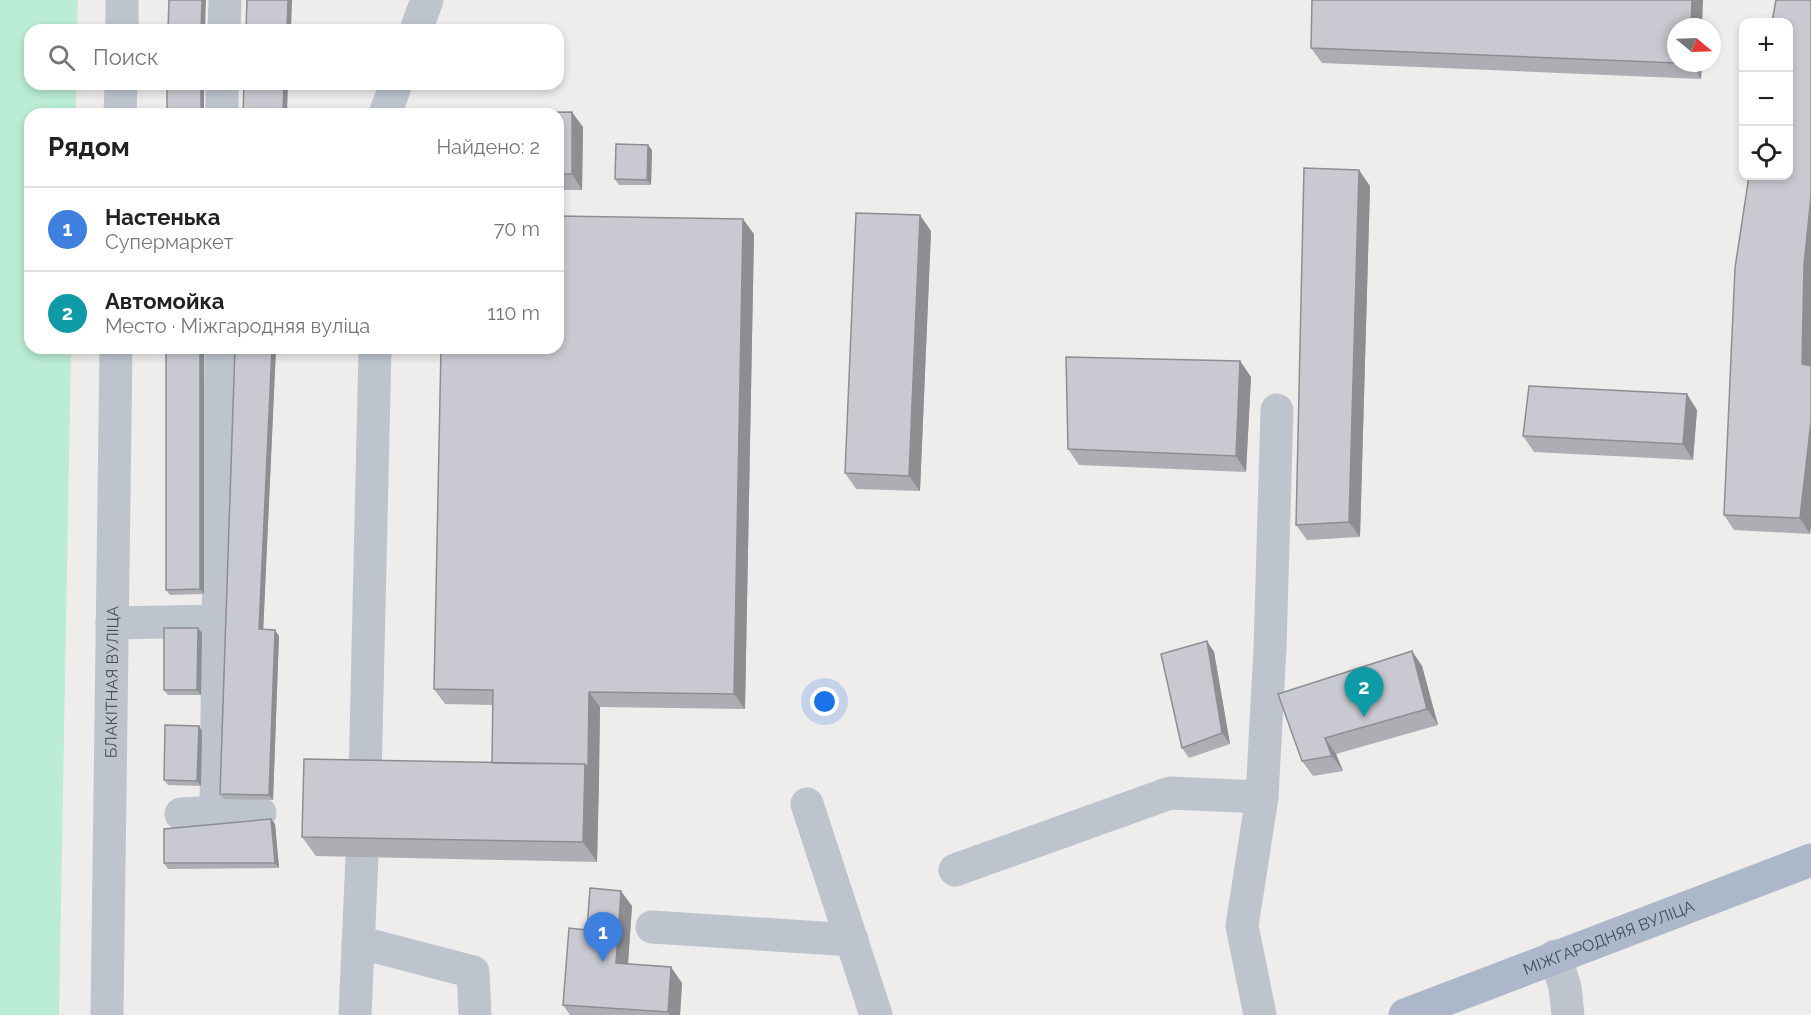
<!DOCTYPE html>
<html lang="ru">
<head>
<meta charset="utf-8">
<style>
  :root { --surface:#fff; --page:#f6f6f6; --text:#222; --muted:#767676; --line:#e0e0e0; --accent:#db2777 }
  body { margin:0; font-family:Raleway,sans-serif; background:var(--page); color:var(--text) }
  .controls { position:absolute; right:18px; top:18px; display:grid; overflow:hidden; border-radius:12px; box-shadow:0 3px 9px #0003 }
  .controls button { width:54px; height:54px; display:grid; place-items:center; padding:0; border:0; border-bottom:2px solid var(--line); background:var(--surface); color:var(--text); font:30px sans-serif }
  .compass { position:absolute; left:1667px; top:18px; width:54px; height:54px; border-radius:50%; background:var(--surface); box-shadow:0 3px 9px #0003; rotate:109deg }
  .you { position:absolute; left:825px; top:702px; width:21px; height:21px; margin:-15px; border:4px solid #fff; border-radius:50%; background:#1a73e8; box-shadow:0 0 0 9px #1a73e833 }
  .badge { display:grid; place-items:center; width:39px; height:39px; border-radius:50%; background:var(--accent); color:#fff; font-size:20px; font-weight:700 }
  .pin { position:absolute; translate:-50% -50px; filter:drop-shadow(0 2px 3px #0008) }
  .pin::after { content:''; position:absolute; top:32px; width:21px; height:18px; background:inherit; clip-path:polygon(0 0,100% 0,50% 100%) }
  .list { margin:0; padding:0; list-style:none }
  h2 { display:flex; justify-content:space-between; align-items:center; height:78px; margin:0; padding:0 24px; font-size:26px }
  h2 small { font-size:20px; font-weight:400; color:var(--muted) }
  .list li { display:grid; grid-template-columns:39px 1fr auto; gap:18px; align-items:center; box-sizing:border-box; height:84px; padding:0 24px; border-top:2px solid var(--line) }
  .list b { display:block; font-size:22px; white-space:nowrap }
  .list p { margin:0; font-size:20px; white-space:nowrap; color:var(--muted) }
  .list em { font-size:20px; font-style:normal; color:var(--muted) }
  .icon { flex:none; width:33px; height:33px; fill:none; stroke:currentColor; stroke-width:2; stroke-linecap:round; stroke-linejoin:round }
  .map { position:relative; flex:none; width:1811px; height:1015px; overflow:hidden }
  .search { position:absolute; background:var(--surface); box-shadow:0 3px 9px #0003; left:24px; top:24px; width:540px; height:66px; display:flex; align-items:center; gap:15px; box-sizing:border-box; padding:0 21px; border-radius:18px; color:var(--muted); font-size:22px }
  .panel { position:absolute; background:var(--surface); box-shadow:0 3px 9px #0003; left:24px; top:108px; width:540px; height:246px; border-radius:18px }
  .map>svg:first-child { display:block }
  .green { fill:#bbecd5 }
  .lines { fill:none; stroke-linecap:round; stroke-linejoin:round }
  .minor { stroke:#bdc4ce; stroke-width:33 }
  .major { stroke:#acb7ca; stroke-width:33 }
  .wall { fill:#adaeb4 }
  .shaded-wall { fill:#8d8d92 }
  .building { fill:#c9cad1; stroke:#8d8d92; stroke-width:1.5 }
  .labels { text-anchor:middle; stroke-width:5; stroke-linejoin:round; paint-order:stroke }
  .street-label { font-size:16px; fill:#454d58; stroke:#fff }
</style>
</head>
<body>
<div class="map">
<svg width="1811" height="1015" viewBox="0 0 1811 1015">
  <rect width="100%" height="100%" fill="#efecec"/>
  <!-- green -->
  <path class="green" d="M 0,0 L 78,0 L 77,30 L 30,30 L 30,84 L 76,84 L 76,114 L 30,114 L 30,348 L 71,348 L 59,1015 L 0,1015 Z"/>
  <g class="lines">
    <!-- minor -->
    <g class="minor">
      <path d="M 122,30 L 122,0"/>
      <path d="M 224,30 L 225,0"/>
      <path d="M 416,30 L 427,0"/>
      <path d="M 120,114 L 121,84"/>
      <path d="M 222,114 L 222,84"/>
      <path d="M 385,114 L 396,84"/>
      <path d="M 221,348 L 216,812 L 260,813"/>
      <path d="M 112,623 L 219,621"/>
      <path d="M 365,780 L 375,348"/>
      <path d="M 807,804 L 876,1015"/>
      <path d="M 181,814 L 216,812"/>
      <path d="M 955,870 L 1170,793 L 1262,797"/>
      <path d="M 652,927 L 852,940"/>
      <path d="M 358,942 L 473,972 L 475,1015"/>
      <path d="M 1555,956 L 1565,987 L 1568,1015"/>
      <path id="s1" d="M 107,1015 L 116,348"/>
      <path d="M 355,1015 L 362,857"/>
      <path d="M 1260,1015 L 1242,926 L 1262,797 L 1270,648 L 1277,410"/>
    </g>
    <!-- major -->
    <path class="major" id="s2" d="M 1405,1015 L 1811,860"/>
  </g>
  <!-- wall -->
  <path class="wall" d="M 1776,0 L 1810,534 L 1734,530 L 1724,515 Z
    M 1311,48 L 1676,63 L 1702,63 L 1701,79 L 1322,63 Z
    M 558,114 L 583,127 L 582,190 L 558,190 Z
    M 652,150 L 651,185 L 619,185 L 615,179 Z
    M 1370,186 L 1360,537 L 1307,540 L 1296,525 Z
    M 931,231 L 920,491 L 856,489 L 845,473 Z
    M 754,234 L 745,709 L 600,707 L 597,862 L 316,856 L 302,837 L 492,763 L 493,705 L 445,704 L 434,689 Z
    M 166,348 L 204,348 L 204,594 L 170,595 L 166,590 Z
    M 235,348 L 276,348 L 263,630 L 279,636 L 273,800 L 224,799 L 220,794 Z
    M 1240,361 L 1251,377 L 1246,472 L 1079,465 L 1068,449 Z
    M 1697,410 L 1693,460 L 1534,452 L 1523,436 Z
    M 198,628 L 202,633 L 201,695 L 168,695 L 164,690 Z
    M 1207,641 L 1214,652 L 1230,744 L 1189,758 L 1182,748 Z
    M 1412,651 L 1422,666 L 1438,725 L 1336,754 L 1343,771 L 1313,776 L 1302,761 Z
    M 199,726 L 202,731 L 201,786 L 168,785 L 164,780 Z
    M 275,824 L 279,868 L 168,869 L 164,863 Z
    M 632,906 L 628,964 L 682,983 L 680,1015 L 570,1015 L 563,1005 L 587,930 Z"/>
  <!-- shaded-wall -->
  <path class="shaded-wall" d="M 202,0 L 206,0 L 205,30 L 201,30 Z
    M 288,0 L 292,0 L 291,30 L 287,30 Z
    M 1692,0 L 1703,0 L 1702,27 L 1691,27 Z
    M 1691,63 L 1702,63 L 1701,79 Z
    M 201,84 L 204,84 L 204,114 L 201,114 Z
    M 284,84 L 288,84 L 287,114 L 283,114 Z
    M 572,112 L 583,127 L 582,190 L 572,174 Z
    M 648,145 L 652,150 L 651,185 L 647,180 Z
    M 1359,170 L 1370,186 L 1360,537 L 1349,522 Z
    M 1811,196 L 1811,377 L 1802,364 L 1804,265 Z
    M 920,215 L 931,231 L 920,491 L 909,476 Z
    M 743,219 L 754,234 L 745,709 L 734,694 Z
    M 200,348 L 204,348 L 204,594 L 200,589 Z
    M 272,348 L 276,348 L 263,635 L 259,629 Z
    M 1240,361 L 1251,377 L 1246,472 L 1236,456 Z
    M 1687,394 L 1697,410 L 1693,460 L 1683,444 Z
    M 1811,421 L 1811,528 L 1810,534 L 1800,518 Z
    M 198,628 L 202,633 L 201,695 L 197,690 Z
    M 275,630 L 279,636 L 273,800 L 269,795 Z
    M 1207,641 L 1214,652 L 1230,744 L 1222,733 Z
    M 1412,651 L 1422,666 L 1438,725 L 1427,709 Z
    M 589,692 L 600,707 L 599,784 L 588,768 Z
    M 199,726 L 202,731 L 201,786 L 197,781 Z
    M 1325,738 L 1336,754 L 1343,771 L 1332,756 Z
    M 585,764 L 599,784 L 597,862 L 583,842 Z
    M 271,819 L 275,824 L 279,868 L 275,863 Z
    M 621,891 L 632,906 L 627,978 L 616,963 Z
    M 671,967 L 682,983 L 680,1015 L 670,1015 L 668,1012 Z"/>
  <!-- building -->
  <path class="building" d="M 169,0 L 202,0 L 201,30 L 168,30 Z
    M 247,0 L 288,0 L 287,30 L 246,30 Z
    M 1312,0 L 1692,0 L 1691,27 L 1676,27 L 1676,63 L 1311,48 Z
    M 1776,0 L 1811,0 L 1811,196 L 1804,265 L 1802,364 L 1811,366 L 1811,421 L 1800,518 L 1724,515 L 1735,268 L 1749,176 L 1788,176 L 1788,22 L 1772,22 Z
    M 167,84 L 201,84 L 201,114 L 167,114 Z
    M 244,84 L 284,84 L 283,114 L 243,114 Z
    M 572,112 L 572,174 L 558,174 L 558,114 L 447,114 L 447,113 Z
    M 616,144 L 648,145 L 647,180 L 615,179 Z
    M 1304,168 L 1359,170 L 1349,522 L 1296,525 Z
    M 856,213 L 920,215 L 909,476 L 845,473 Z
    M 558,216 L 743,219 L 734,694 L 589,692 L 588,768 L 585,764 L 492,763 L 493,690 L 434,689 L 441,348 L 558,348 Z
    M 166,348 L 200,348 L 200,589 L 166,590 Z
    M 235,348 L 272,348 L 259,629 L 275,630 L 269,795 L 220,794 Z
    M 1066,357 L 1240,361 L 1236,456 L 1068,449 Z
    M 1529,386 L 1687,394 L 1683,444 L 1523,436 Z
    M 164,628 L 198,628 L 197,690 L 164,690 Z
    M 1207,641 L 1222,733 L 1182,748 L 1161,654 Z
    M 1412,651 L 1427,709 L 1325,738 L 1332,756 L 1302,761 L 1278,694 Z
    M 165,725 L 199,726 L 197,781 L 164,780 Z
    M 304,759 L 585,764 L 583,842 L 302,837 Z
    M 271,819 L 275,863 L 164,863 L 164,829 Z
    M 590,888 L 621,891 L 616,963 L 671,967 L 668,1012 L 563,1005 L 569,928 L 587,930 Z"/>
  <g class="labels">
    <!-- street labels -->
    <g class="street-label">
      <text dy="6" stroke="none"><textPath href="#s1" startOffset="333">БЛАКІТНАЯ ВУЛІЦА</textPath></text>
      <text dy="6" stroke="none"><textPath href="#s2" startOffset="218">МІЖГАРОДНЯЯ ВУЛІЦА</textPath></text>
    </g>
  </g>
</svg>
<div class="controls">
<button>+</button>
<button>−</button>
<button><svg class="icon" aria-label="locate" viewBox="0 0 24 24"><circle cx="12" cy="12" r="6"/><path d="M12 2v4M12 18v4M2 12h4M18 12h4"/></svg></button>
</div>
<svg class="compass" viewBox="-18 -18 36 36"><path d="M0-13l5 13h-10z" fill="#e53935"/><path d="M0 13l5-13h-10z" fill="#767676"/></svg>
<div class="you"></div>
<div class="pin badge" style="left:603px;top:962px;background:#3f7fe0">1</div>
<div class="pin badge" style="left:1364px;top:717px;background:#0f9aa8">2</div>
<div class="search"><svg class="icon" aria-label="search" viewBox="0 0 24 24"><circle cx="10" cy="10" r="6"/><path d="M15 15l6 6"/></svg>Поиск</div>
<section class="panel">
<h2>Рядом<small>Найдено: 2</small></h2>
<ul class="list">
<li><span class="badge" style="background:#3f7fe0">1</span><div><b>Настенька</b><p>Супермаркет</p></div><em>70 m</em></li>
<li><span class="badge" style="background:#0f9aa8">2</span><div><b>Автомойка</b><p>Место · Міжгародняя вуліца</p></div><em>110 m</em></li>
</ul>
</section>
</div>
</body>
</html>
